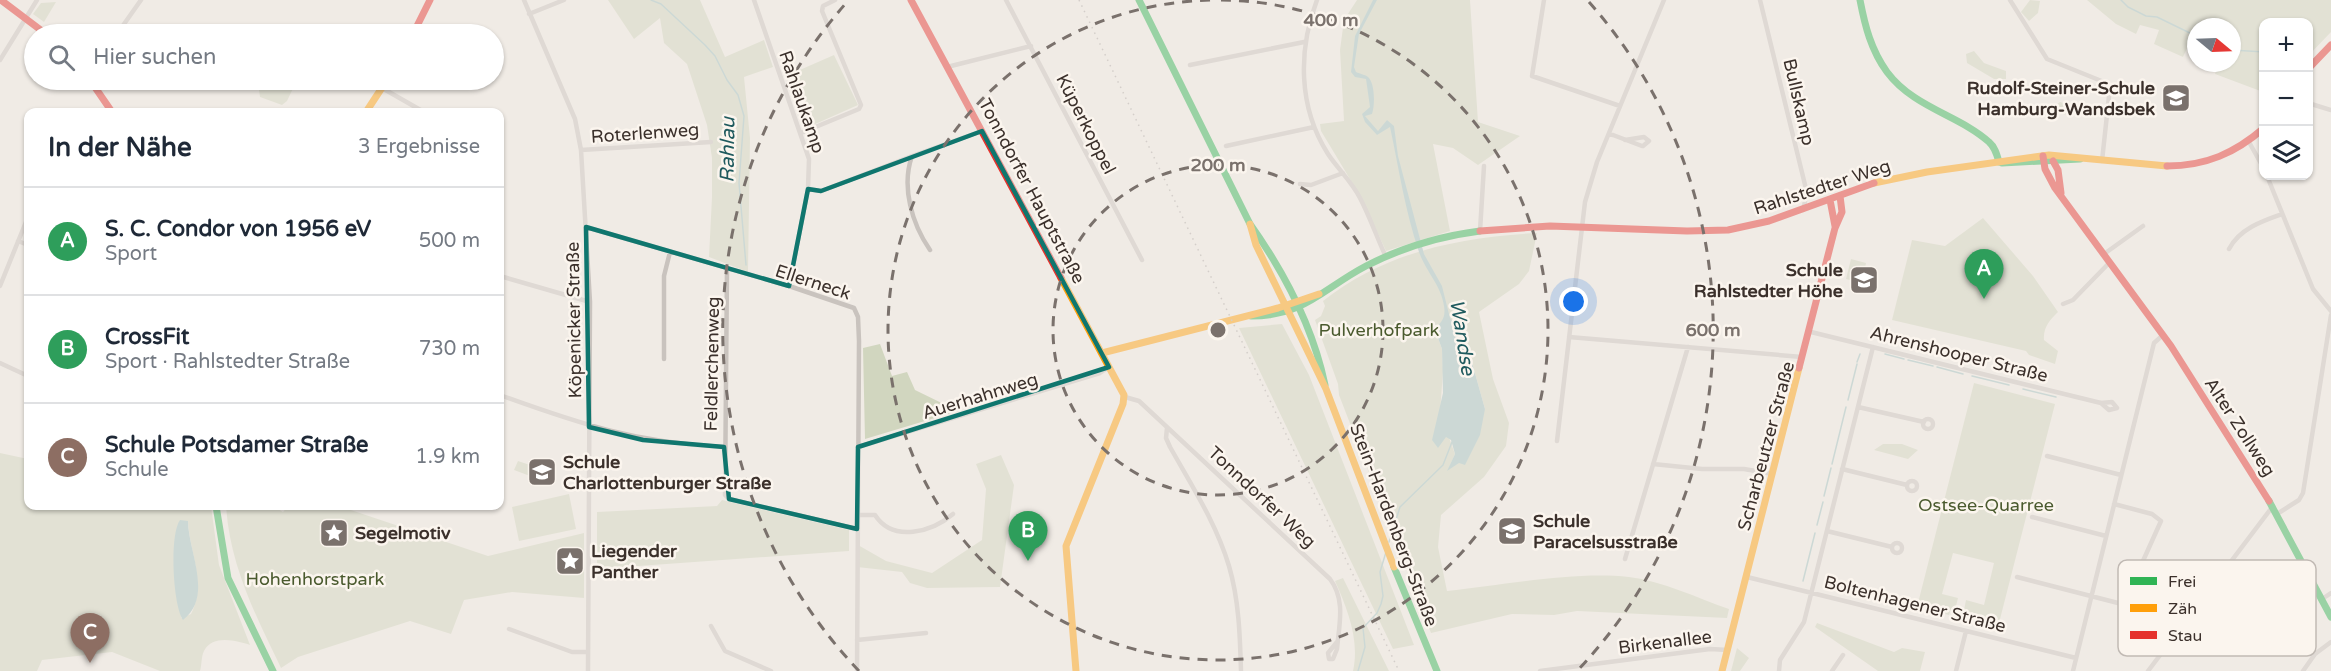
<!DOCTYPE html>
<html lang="de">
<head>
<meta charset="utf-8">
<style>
  :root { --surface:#fff; --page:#f2f2f3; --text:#1f2937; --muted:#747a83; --line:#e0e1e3; --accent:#db2777 }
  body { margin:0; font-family:"Varela Round",sans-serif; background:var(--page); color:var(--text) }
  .controls { position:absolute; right:18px; top:18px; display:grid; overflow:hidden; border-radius:12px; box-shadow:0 2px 4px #0004 }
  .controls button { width:54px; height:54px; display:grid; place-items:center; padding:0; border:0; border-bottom:2px solid var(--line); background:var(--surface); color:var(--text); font:30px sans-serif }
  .compass { position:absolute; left:2187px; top:18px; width:54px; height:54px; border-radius:50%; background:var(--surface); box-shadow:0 2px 4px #0004; rotate:109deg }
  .you { position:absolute; left:1574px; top:302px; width:21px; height:21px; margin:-15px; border:4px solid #fff; border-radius:50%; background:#1a73e8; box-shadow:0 0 0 9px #1a73e833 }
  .badge { display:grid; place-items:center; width:39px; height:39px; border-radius:50%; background:var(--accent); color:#fff; font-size:20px; font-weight:700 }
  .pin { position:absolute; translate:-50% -50px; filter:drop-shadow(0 2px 3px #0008) }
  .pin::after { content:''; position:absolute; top:32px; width:21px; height:18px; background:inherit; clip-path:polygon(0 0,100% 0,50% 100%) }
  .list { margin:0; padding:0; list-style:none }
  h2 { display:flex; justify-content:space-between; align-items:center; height:78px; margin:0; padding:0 24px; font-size:26px }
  h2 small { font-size:20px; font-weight:400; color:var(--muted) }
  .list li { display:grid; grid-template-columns:39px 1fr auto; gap:18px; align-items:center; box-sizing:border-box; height:108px; padding:0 24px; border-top:2px solid var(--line) }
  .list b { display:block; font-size:22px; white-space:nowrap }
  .list p { margin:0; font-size:20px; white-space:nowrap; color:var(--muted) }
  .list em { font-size:20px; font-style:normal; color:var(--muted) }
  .icon { flex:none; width:33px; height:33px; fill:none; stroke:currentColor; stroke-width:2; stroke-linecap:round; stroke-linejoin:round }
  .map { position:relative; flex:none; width:2331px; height:671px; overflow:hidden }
  .search { position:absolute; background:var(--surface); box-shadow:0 2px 4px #0004; left:24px; top:24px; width:480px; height:66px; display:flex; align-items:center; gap:15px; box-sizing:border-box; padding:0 21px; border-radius:33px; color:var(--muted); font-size:22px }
  .panel { position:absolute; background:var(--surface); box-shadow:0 2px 4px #0004; left:24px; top:108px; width:480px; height:402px; border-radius:12px }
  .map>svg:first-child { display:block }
  .green { fill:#d1d6bf; fill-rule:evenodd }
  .water { fill:#a1c2c1 }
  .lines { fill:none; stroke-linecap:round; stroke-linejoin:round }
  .stream { stroke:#a1c2c1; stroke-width:1.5 }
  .street { stroke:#c9c3be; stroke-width:4.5 }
  .fast { stroke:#30b455; stroke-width:7 }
  .slow { stroke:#ff9f0a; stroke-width:7 }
  .jam { stroke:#e5322d; stroke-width:7 }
  .rail { stroke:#b1aca8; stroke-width:1.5; stroke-dasharray:1.5 4.5; stroke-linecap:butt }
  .marked { fill:none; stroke:#0f766e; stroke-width:4.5; stroke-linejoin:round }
  .ring { fill:none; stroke:#7a716c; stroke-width:3; stroke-dasharray:10 8 }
  .labels { text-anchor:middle; stroke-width:5; stroke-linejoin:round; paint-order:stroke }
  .poi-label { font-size:18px; font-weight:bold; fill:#3b302b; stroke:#fbf5ee; text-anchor:start }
  .street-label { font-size:18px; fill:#3b302b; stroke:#fbf5ee }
  .park-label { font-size:18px; fill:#4a5a2e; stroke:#fbf5ee }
  .water-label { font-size:20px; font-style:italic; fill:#1f5a5e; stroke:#fbf5ee }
  .key { fill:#fbf5ee; stroke:#c1bab4; stroke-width:1.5 }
  .key-label { font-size:16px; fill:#3b302b }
  .centre { fill:#7a716c; stroke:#fbf5ee; stroke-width:3 }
  .ring-label { font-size:18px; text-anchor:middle; font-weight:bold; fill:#7a716c; stroke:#fbf5ee; stroke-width:5; stroke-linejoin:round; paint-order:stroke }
</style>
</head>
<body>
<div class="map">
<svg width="2331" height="671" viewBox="0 0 2331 671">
  <rect width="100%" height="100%" fill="#f0ebe5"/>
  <!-- green -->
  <path class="green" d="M 608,0 L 700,0 L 725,57 L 764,40 L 773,67 L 744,77 L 750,138 L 748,272 L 709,257 L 712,197 L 712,158 L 707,125 L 687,64 L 664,43 L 660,18 L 634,39 Z
    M 1357,0 L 1470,0 L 1478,122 L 1520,136 L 1478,165 L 1453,148 L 1433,144 L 1450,231 L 1386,251 L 1362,199 L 1321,131 L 1320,124 L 1344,121 L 1340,50 L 1344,20 Z
    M 2030,0 L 2040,1 L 2038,13 L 2029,21 L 2021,12 Z
    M 2087,0 L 2331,0 L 2331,32 L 2309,55 L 2308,22 L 2264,22 L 2263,92 L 2215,74 L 2219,63 L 2232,63 L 2232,27 L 2196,27 L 2196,44 L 2190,42 L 2183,57 L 2154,44 L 2159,30 L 2140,25 L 2136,34 L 2116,24 Z
    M 56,2 L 44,22 L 33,14 L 41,3 Z
    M 1974,51 L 1984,63 L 2006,71 L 2006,79 L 1994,79 L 1967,63 L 1966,54 Z
    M 834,55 L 858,105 L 804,129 L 786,76 Z
    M 266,80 L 297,80 L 287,101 L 282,105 L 260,97 L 259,90 Z
    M 2060,102 L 2070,105 L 2075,103 L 2096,106 L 2095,115 L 2056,114 L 2051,121 L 2045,119 L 2047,111 Z
    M 1983,218 L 2033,276 L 2058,312 C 2050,320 2043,327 2044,340 L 2058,351 L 2055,364 L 2029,355 L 2026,351 L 1892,320 L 1912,240 L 1945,246 Z
    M 1537,233 L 1529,271 L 1519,284 L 1479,312 L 1493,379 L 1509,423 L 1506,446 L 1484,477 L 1441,515 L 1438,547 L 1447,591 C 1503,585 1574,571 1629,577 C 1663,581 1697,598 1729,609 L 1727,618 L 1577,611 L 1554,615 L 1512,614 L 1431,633 L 1339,395 L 1338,384 L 1315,320 L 1321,316 L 1325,306 L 1323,301 C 1385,252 1459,237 1537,233 ZM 1443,322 L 1459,326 L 1464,334 L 1485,409 L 1448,470 L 1455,454 L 1440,413 L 1443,371 L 1442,349 L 1435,330 Z
    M 1851,259 L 1866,263 L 1862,283 L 1846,279 Z
    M 1282,324 L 1309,375 L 1414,645 L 1393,649 L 1239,328 Z
    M 880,344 L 892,376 L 907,372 L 915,390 L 958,411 L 865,439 L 863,348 Z
    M 1974,383 L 2055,404 L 1998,627 L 1970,620 L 1971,617 L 1963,615 L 1966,600 L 1984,605 L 1994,563 L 1953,553 L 1942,594 L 1958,598 L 1955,610 L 1951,609 L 1949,615 L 1917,607 Z
    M 1883,444 L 1902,444 L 1918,450 L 1908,459 L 1874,450 Z
    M 0,453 L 28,459 L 28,506 L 211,506 L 219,565 L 250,645 C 237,641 213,634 204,651 C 201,657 202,665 200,671 L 160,671 L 112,652 L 42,660 L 37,671 L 0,671 ZM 188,521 C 189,552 207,582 191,614 L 181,618 Z
    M 1001,455 L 1014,485 L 1000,587 L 927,588 L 910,583 L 902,572 L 857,567 L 858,545 L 886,561 L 932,573 L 982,540 L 986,489 L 976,464 Z
    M 518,461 L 533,466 L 530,476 L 514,470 Z
    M 569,494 L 576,529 L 519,541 L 512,507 Z
    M 722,500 L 849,530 L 849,551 L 597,569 L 597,512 L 717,506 Z
    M 226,506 L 273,506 L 283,512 L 288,506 L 320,506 L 333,510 L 335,506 L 339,506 L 488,556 L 584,533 L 584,598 L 512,592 L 464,600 L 451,634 L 410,621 L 298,657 L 281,668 C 255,614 230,566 226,506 Z
    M 1343,578 L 1389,671 L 1353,671 C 1360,640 1347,608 1335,581 Z
    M 1817,623 L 1894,652 L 1902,648 L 1925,652 L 1920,671 L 1878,671 L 1815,627 Z
    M 1737,648 L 1749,658 L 1740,671 L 1731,671 Z"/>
  <!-- water -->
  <path class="water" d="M 1373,0 L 1377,0 L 1359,34 L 1354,67 L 1356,72 C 1360,74 1367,75 1369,78 C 1375,85 1375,106 1372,114 L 1365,116 L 1378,131 L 1387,120 L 1394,126 L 1398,156 L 1424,254 L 1442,286 L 1450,318 L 1464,334 L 1485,409 L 1480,435 L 1465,465 L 1459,463 L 1447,471 L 1455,454 L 1451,440 L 1446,437 L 1438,448 L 1432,440 L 1443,393 L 1442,349 L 1435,330 C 1441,321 1446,319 1444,306 C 1441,285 1426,272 1419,252 C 1405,211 1399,169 1390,127 L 1377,135 L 1365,122 L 1362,114 L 1370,107 L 1366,79 L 1355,77 L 1351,72 L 1355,36 Z
    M 180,520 L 188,521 C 188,551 214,596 183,620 C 173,606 169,535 180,520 Z"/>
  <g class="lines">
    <!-- stream -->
    <path class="stream" d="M 651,0 L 661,4 L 705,45 L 715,56 L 727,80 L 738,95 L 744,116 L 739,183 L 746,265
      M 2121,0 L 2128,7 L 2146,16 L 2157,17 L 2196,36
      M 2232,50 L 2264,52
      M 2308,53 L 2311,53
      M 1885,354 L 1904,359
      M 1908,360 L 1933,366
      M 1857,362 L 1860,354
      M 1937,367 L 1963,374
      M 1972,376 L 2009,385
      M 2023,389 L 2056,397
      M 1848,400 L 1857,364
      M 1832,464 L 1846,407
      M 1824,496 L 1831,468
      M 1817,525 L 1823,502
      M 1389,542 L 1400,507 L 1443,465 L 1452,442
      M 1803,581 L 1815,533
      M 1358,671 L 1365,647 L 1363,628 L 1377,613 L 1381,604 L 1383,596 L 1380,572 L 1386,552"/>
    <!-- street -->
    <path class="street" d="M 524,0 L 575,119 L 581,150 L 590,302 L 588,671
      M 754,0 L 809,159 L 808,189 L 789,286
      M 1006,0 L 1142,260
      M 1317,0 C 1298,50 1298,107 1328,154 C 1338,169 1352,182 1360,198 C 1370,217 1377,238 1386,257
      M 1544,0 L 1532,76 L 1620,106
      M 1760,0 L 1807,193 L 1803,210
      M 2010,0 L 2047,59 L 2104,82 L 2110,87 L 2102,161
      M 529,14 L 564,0
      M 117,34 L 141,0
      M 0,60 L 37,0
      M 1190,65 L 1304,42
      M 947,67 L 1031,46
      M 382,88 L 424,112
      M 2308,103 L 2331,110
      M 801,133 L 859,109 L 861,105 L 822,11 L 823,6 L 835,0
      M 1609,134 L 1613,135 L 1642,146 L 1643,146 L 1649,141 L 1644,137 L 1625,140
      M 2249,142 L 2264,169
      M 1226,146 L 1314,127
      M 581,150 L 711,142
      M 2267,176 L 2313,289 L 2331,311
      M 1300,184 L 1311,185 L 1343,173
      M 808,189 L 821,191 L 912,156
      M 586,227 L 789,286 L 854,308 L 858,317 L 859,341 L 857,671
      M 1480,231 L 1484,166
      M 18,241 L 28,245
      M 2229,249 C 2239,229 2262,221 2282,214
      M 930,250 C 912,224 901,187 912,156 L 982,131
      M 2104,254 L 2143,226
      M 727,269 L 725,495 L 729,499 L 857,529
      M 500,276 L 590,302
      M 0,286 L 28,217
      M 2063,304 L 2073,300 L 2110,262
      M 1811,332 L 2101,403 L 2112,402 L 2117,408 L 2109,410 L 2101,403
      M 1569,337 L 1802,357
      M 664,359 L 664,276 L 670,252
      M 0,363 L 28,376
      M 500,395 C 580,424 637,443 724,447
      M 1125,397 L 1139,401 L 1330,579 C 1346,600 1339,625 1337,649 L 1333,659 L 1329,659 L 1328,653 L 1337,642
      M 1858,407 L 1924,422
      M1923 424a5 5 0 1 1 10 0a5 5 0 1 1-10 0Z
      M 1167,428 L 1166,438 L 1170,447 C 1192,486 1216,523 1229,566 C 1239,600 1240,636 1241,671
      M 1557,441 L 1585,202 L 1597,162 L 1664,0
      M 858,447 L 1100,373 L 1109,367
      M 2047,456 L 2121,475
      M 1653,464 L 1702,469 L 1744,469 L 1773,474
      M 1842,469 L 1907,485
      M1907 486a5 5 0 1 1 10 0a5 5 0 1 1-10 0Z
      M 2277,514 L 2299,500 L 2303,493 L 2331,315
      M 858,515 L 875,515 C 893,543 932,532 953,514
      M 2032,517 L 2106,536
      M 1827,531 L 1892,547
      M1892 548a5 5 0 1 1 10 0a5 5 0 1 1-10 0Z
      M 1625,559 L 1688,347
      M 1747,577 L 2076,658
      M 2017,577 L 2118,603 L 2124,603 L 2161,521 L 2152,514 L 2114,504
      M 2322,599 L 2331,593
      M 711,626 L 725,651 L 771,671
      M 509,629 L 572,652 L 588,652
      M 857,640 L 926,633
      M 1540,671 L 1710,649 L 1728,650
      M 1779,671 L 1780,660 L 1804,622 L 1873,347
      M 1832,671 L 1843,655
      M 1956,671 L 1966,631
      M 2073,671 L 2154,343 L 2163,335
      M 2148,671 L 2273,506
      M 2303,671 L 2315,654 L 2331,642"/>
    <!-- fast -->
    <path class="fast" d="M 1139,0 L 1250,224 C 1284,272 1313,327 1325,385
      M 1860,0 C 1865,26 1871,50 1887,72 C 1914,108 1959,115 1989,142 C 1995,147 1997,155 1999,162
      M 2002,163 L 2080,159
      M 1251,316 C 1305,316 1322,289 1366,266 C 1401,248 1441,236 1480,231
      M 2269,501 L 2331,617
      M 216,506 L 228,578 L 273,671
      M 1394,567 L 1437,671"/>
    <!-- slow -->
    <path class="slow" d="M 366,112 L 387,80
      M 1874,183 L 1927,172 L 2049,155 L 2167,166
      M 1250,224 L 1256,245 L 1326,389 L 1394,567
      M 1061,278 L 1124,395 L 1123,404 L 1066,546 L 1076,671
      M 1102,353 L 1278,308 L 1319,294
      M 1722,671 L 1799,368"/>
    <!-- jam -->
    <path class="jam" d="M 1,0 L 46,34
      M 911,0 L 1061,278
      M 413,34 L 430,0
      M 2308,69 L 2331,45
      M 90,80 L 112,112
      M 2043,156 L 2045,169 L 2055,188 L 2171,346 L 2269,501
      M 2053,161 L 2058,170 L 2061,193
      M 2167,166 C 2206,166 2235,153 2264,128
      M 1830,200 L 1835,226
      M 1480,231 L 1550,226 L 1687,231 L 1728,230 L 1769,221 L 1874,183
      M 1799,368 L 1835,228 L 1842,212 L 1840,196"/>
    <!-- rail -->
    <path class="rail" d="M 1079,0 L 1399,671"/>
  </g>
  <!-- marked area -->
  <path d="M0 0H2331V671H0ZM 982,131 L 1109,367 L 858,447 L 857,529 L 729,499 L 724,447 L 643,440 L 589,427 L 586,227 L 789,286 L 808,189 L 821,191 Z" fill="#f0ebe5" fill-opacity=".55" fill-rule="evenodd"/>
  <path class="marked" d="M 982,131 L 1109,367 L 858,447 L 857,529 L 729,499 L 724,447 L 643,440 L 589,427 L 586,227 L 789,286 L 808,189 L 821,191 Z"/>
  <!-- distance rings -->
  <g class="ring">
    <circle cx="1218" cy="330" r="165"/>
    <path d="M1221 0A330 330 0 1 1 1215 0"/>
    <path d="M859 671A495 495 0 0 1 847 2M1589 2A495 495 0 0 1 1577 671"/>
  </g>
  <!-- icons -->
  <defs>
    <g id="school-square" transform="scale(1.5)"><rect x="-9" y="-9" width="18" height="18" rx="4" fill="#7a716c" stroke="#fbf5ee"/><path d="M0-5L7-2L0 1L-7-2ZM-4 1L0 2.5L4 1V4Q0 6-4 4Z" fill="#fff"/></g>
    <g id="sight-square" transform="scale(1.5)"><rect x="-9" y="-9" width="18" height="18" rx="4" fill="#7a716c" stroke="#fbf5ee"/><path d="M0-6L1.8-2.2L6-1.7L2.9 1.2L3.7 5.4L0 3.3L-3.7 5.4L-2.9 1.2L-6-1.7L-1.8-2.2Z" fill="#fff"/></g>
  </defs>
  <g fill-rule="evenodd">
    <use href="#school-square" x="2176" y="98"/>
    <use href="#school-square" x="1864" y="280"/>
    <use href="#school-square" x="542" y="472"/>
    <use href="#school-square" x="1512" y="531"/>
    <use href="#sight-square" x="334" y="533"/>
    <use href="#sight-square" x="570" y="561"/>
  </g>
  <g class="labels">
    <!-- poi labels -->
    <g class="poi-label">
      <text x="2155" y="94" text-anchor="end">Rudolf-Steiner-Schule<tspan x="2155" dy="21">Hamburg-Wandsbek</tspan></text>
      <text x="1843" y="276" text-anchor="end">Schule<tspan x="1843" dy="21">Rahlstedter Höhe</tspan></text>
      <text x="563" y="468">Schule<tspan x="563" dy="21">Charlottenburger Straße</tspan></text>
      <text x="1533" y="527">Schule<tspan x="1533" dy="21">Paracelsusstraße</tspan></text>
      <text x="355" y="539">Segelmotiv</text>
      <text x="591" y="557">Liegender<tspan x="591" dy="21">Panther</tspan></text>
    </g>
    <!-- street labels -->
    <g class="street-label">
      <text transform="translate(802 102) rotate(71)" y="6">Rahlaukamp</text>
      <text transform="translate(1799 102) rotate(77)" y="6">Bullskamp</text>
      <text transform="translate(1086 124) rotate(63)" y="6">Küperkoppel</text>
      <text transform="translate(645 133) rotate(-4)" y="6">Roterlenweg</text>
      <text transform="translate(1822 187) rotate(-18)" y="6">Rahlstedter Weg</text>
      <text transform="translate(1032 191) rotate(62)" y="6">Tonndorfer Hauptstraße</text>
      <text transform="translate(813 282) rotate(18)" y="6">Ellerneck</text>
      <text transform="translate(574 320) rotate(-91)" y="6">Köpenicker Straße</text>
      <text transform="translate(1959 354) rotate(14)" y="6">Ahrenshooper Straße</text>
      <text transform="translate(712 364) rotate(-89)" y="6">Feldlerchenweg</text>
      <text transform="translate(980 396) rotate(-17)" y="6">Auerhahnweg</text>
      <text transform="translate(2240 427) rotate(57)" y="6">Alter Zollweg</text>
      <text transform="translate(1766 446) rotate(-75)" y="6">Scharbeutzer Straße</text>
      <text transform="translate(1262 497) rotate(43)" y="6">Tonndorfer Weg</text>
      <text transform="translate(1394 525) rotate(69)" y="6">Stein-Hardenberg-Straße</text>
      <text transform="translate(1915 604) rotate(14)" y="6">Boltenhagener Straße</text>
      <text transform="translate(1665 642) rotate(-7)" y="6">Birkenallee</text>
    </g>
    <!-- park labels -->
    <g class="park-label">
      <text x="1379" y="336">Pulverhofpark</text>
      <text x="1986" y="511">Ostsee-Quarree</text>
      <text x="315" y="585">Hohenhorstpark</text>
    </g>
    <!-- water labels -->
    <g class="water-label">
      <text transform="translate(727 150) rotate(-89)" y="7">Rahlau</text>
      <text transform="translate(1463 337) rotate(81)" y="7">Wandse</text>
    </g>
  </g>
  <!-- legend -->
  <rect x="2118" y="560" width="198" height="96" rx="9" class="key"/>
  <rect x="2130" y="577" width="27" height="8" fill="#30b455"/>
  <rect x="2130" y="604" width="27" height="8" fill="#ff9f0a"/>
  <rect x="2130" y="631" width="27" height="8" fill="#e5322d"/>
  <g class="key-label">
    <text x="2168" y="587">Frei</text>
    <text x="2168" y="614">Zäh</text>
    <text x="2168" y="641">Stau</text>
  </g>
  <circle cx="1218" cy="330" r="9" class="centre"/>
  <g class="ring-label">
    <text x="1331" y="26">400 m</text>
    <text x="1218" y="171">200 m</text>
    <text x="1713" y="336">600 m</text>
  </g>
</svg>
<div class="controls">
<button>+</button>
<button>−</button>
<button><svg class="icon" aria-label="layers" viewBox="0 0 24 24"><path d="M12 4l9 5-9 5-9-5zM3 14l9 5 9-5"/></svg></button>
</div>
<svg class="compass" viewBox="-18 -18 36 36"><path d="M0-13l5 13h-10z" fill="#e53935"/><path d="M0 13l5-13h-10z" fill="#747a83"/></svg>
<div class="you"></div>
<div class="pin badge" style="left:1984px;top:299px;background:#2e9e5b">A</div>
<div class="pin badge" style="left:1028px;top:561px;background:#2e9e5b">B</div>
<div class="pin badge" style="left:90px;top:663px;background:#8d6e63">C</div>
<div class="search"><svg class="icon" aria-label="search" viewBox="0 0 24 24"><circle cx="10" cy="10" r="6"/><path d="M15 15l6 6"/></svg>Hier suchen</div>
<section class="panel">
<h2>In der Nähe<small>3 Ergebnisse</small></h2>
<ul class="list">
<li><span class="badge" style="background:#2e9e5b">A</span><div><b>S. C. Condor von 1956 eV</b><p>Sport</p></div><em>500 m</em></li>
<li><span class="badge" style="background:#2e9e5b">B</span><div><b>CrossFit</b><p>Sport · Rahlstedter Straße</p></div><em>730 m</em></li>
<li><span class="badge" style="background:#8d6e63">C</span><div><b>Schule Potsdamer Straße</b><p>Schule</p></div><em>1.9 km</em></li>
</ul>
</section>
</div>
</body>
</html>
